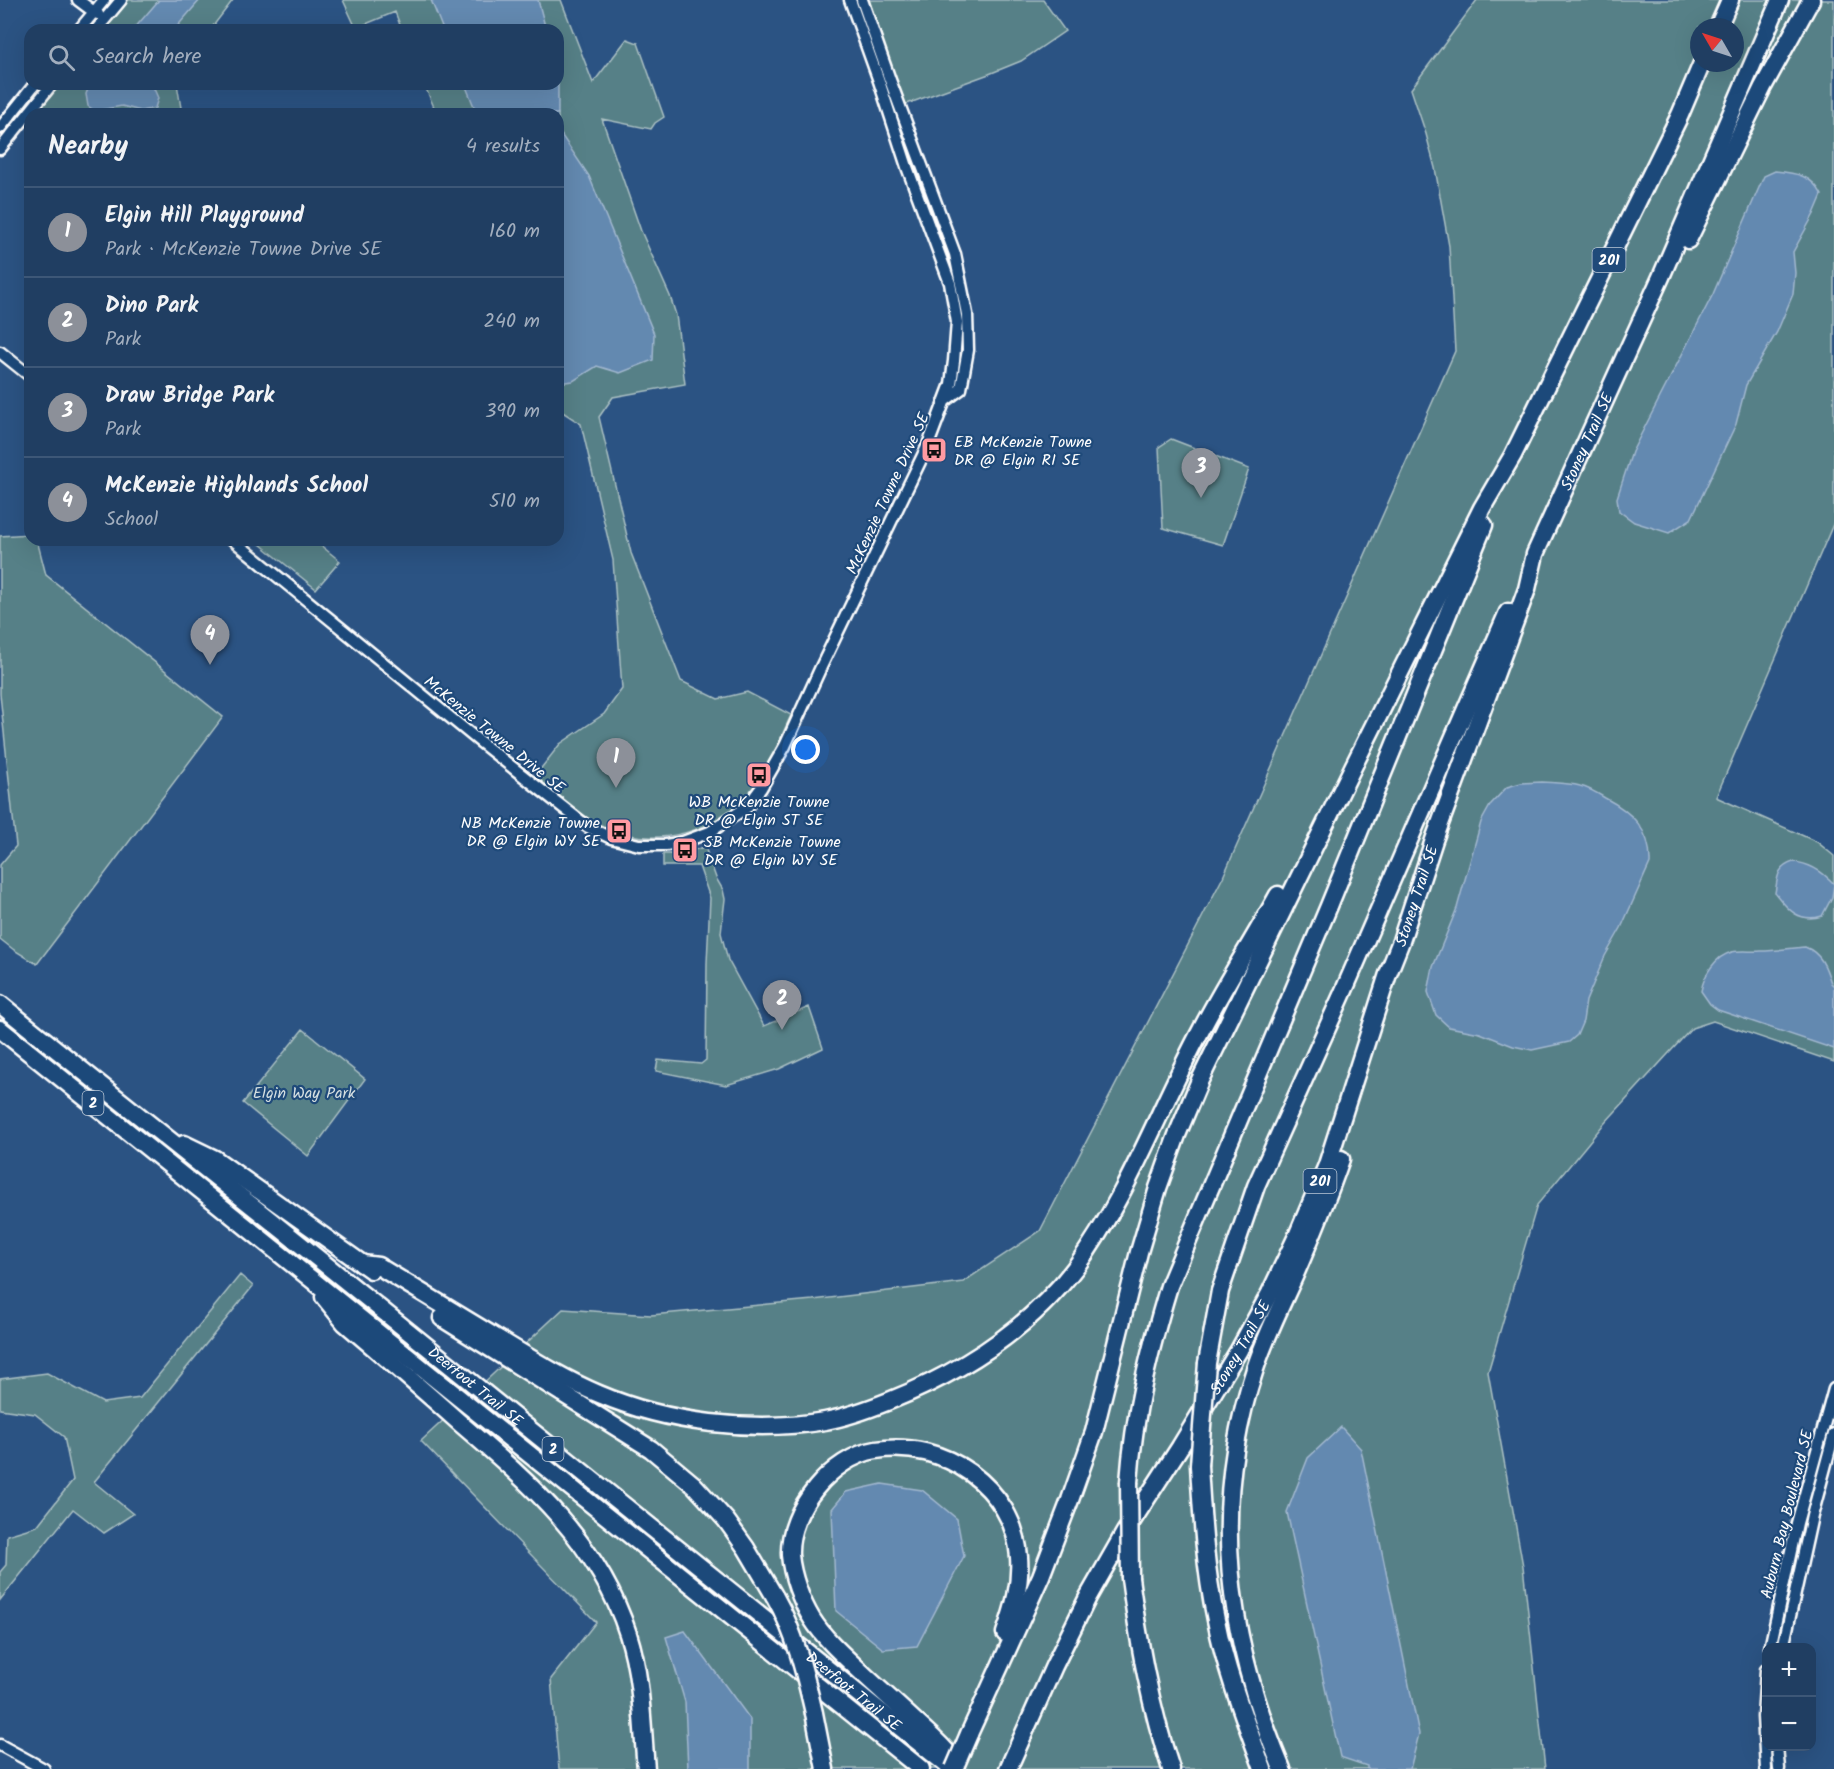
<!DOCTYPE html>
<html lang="en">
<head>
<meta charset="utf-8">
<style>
  :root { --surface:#203e62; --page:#284568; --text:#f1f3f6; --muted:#a2aebe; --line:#3d5777; --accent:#8c9099 }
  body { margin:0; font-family:Kalam,sans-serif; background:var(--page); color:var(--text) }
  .controls { position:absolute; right:18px; bottom:18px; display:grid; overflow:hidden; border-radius:12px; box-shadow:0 6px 24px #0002 }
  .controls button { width:54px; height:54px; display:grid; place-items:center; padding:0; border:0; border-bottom:2px solid var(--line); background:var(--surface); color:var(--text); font:30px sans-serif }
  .compass { position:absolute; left:1690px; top:18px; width:54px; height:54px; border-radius:50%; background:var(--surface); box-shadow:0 6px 24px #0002; rotate:309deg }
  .you { position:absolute; left:806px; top:750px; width:21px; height:21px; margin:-15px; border:4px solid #fff; border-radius:50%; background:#1a73e8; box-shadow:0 0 0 9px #1a73e833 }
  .badge { display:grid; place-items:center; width:39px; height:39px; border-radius:50%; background:var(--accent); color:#fff; font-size:20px; font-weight:700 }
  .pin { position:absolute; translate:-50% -50px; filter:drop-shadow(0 2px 3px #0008) }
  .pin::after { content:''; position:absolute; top:32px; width:21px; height:18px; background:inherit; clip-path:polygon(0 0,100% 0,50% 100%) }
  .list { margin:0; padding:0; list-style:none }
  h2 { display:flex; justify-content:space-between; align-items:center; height:78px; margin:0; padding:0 24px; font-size:26px }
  h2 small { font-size:20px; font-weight:400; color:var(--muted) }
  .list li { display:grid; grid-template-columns:39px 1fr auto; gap:18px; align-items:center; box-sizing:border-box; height:90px; padding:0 24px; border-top:2px solid var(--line) }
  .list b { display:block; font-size:22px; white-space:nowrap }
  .list p { margin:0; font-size:20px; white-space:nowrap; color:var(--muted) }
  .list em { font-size:20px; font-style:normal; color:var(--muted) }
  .icon { flex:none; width:33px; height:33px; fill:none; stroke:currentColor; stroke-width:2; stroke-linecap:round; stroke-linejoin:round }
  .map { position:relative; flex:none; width:1834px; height:1769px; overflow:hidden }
  .search { position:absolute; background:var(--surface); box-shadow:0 6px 24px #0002; left:24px; top:24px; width:540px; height:66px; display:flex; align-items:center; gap:15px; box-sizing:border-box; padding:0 21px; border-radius:18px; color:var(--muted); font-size:22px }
  .panel { position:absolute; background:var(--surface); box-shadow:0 6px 24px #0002; left:24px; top:108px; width:540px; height:438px; border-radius:18px }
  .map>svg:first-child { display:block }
  .green { fill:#578087; stroke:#abc0c3; stroke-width:1.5; fill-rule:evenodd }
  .water { fill:#6489b0; stroke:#a2b8d0; stroke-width:1.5 }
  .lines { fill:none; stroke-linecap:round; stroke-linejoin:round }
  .minor-casing { stroke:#fff; stroke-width:15 }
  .highway-casing { stroke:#fff; stroke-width:21 }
  .minor { stroke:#1f4a7a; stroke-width:10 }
  .highway { stroke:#1f4a7a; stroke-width:16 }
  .highway-bridge-casing { stroke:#fff; stroke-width:21; stroke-linecap:butt }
  .highway-bridge { stroke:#1f4a7a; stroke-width:16 }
  .labels { text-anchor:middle; stroke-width:4.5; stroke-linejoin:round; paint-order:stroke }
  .shield { fill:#1f4a7a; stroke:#bcc9d7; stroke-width:1.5 }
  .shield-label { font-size:15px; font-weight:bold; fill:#fff }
  .poi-label { font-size:16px; fill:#fff; stroke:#1f4a7a; text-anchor:start }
  .street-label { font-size:16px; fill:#fff; stroke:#1f4a7a }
  .park-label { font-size:16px; fill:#d5dfe1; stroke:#1f4a7a }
</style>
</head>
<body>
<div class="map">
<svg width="1834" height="1769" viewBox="0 0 1834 1769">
  <rect width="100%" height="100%" fill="#2b5383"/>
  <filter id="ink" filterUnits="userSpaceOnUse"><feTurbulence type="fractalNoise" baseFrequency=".0167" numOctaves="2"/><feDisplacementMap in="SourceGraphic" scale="12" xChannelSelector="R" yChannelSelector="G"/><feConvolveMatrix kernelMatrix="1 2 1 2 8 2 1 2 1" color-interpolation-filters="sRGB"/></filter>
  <g filter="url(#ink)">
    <!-- green -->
    <path class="green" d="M 128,0 L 233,0 L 210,30 L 103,30 Z
      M 343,0 L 561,0 L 593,83 L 627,39 L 638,43 L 664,117 L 655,123 L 651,129 L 602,119 L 641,231 L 670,296 L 676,315 L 685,384 L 613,397 L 599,417 L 631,553 L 681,681 L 718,699 L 747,692 L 791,715 C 780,739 770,766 753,788 C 720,832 655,850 605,827 C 579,816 557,794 535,776 L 560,744 L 604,714 L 622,689 L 613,560 L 581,424 L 558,409 L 558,114 L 437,114 L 424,84 L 558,84 L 558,30 L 402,30 L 395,12 L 356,28 Z
      M 869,0 L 1043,0 L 1065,31 L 1021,61 L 989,74 L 904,105 Z
      M 1477,0 L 1834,0 L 1834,522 L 1716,797 L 1817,842 L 1834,856 L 1834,1062 L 1713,1021 L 1692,1028 L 1603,1125 L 1537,1205 L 1488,1372 L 1523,1566 L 1545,1769 L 559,1769 L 551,1679 L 596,1622 L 421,1441 L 563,1309 L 651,1315 L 813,1300 L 963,1282 L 1040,1231 L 1223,877 L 1455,351 L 1449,246 L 1435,168 L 1426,134 L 1411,89 ZM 1699,27 L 1735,27 L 1735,63 L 1699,63 Z
      M 58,84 L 177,84 L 182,114 L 39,114 L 37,112 Z
      M 1171,439 L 1249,469 L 1223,545 L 1163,528 L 1159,447 Z
      M 30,534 L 30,540 L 37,540 L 46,575 L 223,717 L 37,964 L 14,950 L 0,939 L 0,865 L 16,846 L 0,694 L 0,536 Z
      M 255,540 L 314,540 L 340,561 L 316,589 Z
      M 705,847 L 716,878 L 723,890 L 725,899 L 721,933 L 728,960 L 764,1026 L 809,1007 L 823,1048 L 779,1069 L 726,1085 L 656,1071 L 658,1060 L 701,1064 L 706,1060 L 707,963 L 710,898 L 699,866 L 663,866 L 663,854 L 678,854 Z
      M 303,1029 L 365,1079 L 308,1156 L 243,1103 Z
      M 240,1275 L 253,1286 L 94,1482 L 133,1514 L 104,1533 L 73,1509 L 0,1600 L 0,1572 L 6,1565 L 7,1535 L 37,1526 L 73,1480 L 64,1437 L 35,1414 L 0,1409 L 0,1379 L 47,1373 L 103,1403 L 140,1398 Z"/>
    <!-- water -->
    <path class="water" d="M 159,0 L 200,0 L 174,30 L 133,30 Z
      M 431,0 L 538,0 L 546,30 L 443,30 Z
      M 90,84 L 152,84 L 158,98 L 155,108 L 141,111 L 122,106 L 95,111 L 88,106 L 86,94 Z
      M 465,84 L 558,84 L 558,114 L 477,114 Z
      M 558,119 L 558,130 L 589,176 L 654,334 L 653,360 L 620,373 L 597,366 L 573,381 L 558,383 Z
      M 1775,171 C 1796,173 1812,175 1822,195 L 1814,214 L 1793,252 L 1795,273 L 1793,294 L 1777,332 L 1746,385 L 1736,424 L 1691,519 L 1669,533 L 1634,522 L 1619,511 L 1617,498 L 1632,452 L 1713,294 L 1764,176 Z
      M 1542,782 C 1555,783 1568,783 1580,786 C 1589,788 1597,793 1605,798 C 1632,812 1651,830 1650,863 L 1621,928 L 1605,956 L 1586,1001 L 1583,1021 L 1577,1035 L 1569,1042 L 1532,1050 L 1513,1046 L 1480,1033 L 1449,1027 L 1436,1015 L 1428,992 L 1433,967 L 1457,908 L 1481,822 L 1491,804 L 1507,787 L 1521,783 Z
      M 1793,862 C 1810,863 1823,872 1834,884 L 1832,897 L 1822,916 C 1799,923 1788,910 1775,893 C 1778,877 1776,868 1793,862 Z
      M 1805,947 C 1821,953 1826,967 1831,983 L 1834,986 L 1834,1049 L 1718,1010 L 1710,1004 L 1701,991 C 1704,975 1715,956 1732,952 C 1742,950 1752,952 1761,951 C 1776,951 1790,948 1805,947 Z
      M 1341,1427 L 1361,1449 L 1419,1734 L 1410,1769 L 1367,1769 L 1367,1766 L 1340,1757 L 1287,1512 L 1308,1458 Z
      M 882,1484 L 922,1490 L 957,1519 L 964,1556 L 917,1646 L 883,1649 L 836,1611 L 832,1509 L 846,1492 Z
      M 685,1631 L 750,1719 L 750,1769 L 688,1769 L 685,1702 L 666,1637 Z"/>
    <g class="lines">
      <!-- minor casing -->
      <g class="minor-casing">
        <path id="minor" d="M 78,0 L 94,12 L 98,14
          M 862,0 L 890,80 L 955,254 L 967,314 L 968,350 L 961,389 L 946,400
          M 79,30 L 104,0
          M 96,30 L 121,0
          M 0,128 L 35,84
          M 0,149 L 52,84
          M 0,352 L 30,376
          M 233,540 L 479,741 L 588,827 L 611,838 L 639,845 L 666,845 L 683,842 L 710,832 L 747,807 L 761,788 L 785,746 L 821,667 L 928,445 L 951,384 L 954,361 L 957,322 L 950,283 L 907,167 L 879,81 L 850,0
          M 1770,1648 L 1797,1523 L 1834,1389
          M 1783,1648 L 1812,1516 L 1834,1434
          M 0,1745 L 44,1769
          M 1777,1746 L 1779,1769
          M 1766,1769 L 1763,1717 L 1766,1670"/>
      </g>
      <!-- highway casing -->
      <g class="highway-casing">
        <g id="highway">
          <path d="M 1718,27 L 1730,0"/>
          <path d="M 1688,240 L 1763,87 L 1811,0"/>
          <path id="s1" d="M 0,1004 C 108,1092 218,1178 326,1265 C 535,1433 742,1602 952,1769"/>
          <path d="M 0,1029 L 921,1769"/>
          <path d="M 184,1144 L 215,1159 L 371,1270"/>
          <path d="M 362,1264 L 378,1266 C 416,1289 454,1312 492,1335 C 527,1356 561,1378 599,1394 C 667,1423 752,1433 825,1421 C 847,1417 869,1409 889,1401 C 962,1372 1027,1331 1075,1268 C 1128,1196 1158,1111 1200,1032 C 1224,985 1253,941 1278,895"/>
          <path d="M 324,1297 L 345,1323 C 384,1356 423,1390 461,1424 C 531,1484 599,1543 628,1634 C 642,1677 642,1725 646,1769"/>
          <path d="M 442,1318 L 651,1449 L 694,1485 L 726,1520 L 746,1548 L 775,1597"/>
          <path d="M 1207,1363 L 1220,1291 L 1256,1186 L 1342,995 L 1508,612"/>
          <path d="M 1199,1465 C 1202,1517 1205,1569 1216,1620 C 1226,1672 1245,1720 1263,1769"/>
          <path d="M 1129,1482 C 1134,1413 1149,1352 1169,1286 L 1329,906 L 1484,525"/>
          <path d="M 1130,1578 C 1139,1643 1150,1707 1171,1769"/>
          <path d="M 814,1713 L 825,1769"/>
          <path d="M 969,1734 L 1041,1576 L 1070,1500 L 1094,1432 L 1139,1252 L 1158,1188 L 1177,1135 L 1200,1080 L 1353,767 L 1482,508 L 1513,455 L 1680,115 L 1702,63"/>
          <path d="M 951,1757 C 942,1745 930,1735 919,1725 C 899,1706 878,1688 858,1669 C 842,1654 824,1638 812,1619 C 801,1601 792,1576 790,1555 C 788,1510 832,1457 876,1450 C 943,1439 1014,1487 1019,1557 C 1021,1584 1014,1608 1005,1633"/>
          <path id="s2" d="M 1008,1769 L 1054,1666 L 1088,1597 L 1125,1532 L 1180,1447 L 1239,1350 L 1270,1293 L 1297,1236 L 1327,1165 L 1388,974 L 1401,941 L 1434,840 L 1527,589 L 1535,554 L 1661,277 L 1780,0"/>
          <path d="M 1282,1769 C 1227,1638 1209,1507 1255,1369 C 1265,1338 1280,1308 1294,1277 C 1311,1238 1327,1199 1341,1159"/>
        </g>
      </g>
      <!-- minor -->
      <use href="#minor" class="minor"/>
      <!-- highway -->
      <use href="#highway" class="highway"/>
      <!-- highway-bridge casing -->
      <g class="highway-bridge-casing">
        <path id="highway-bridge" d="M 1199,1465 L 1207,1363
          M 1129,1482 L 1130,1578
          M 775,1597 C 795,1632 805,1674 814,1713
          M 954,1769 L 969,1734"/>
      </g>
      <!-- highway-bridge -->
      <use href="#highway-bridge" class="highway-bridge"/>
    </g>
  </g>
  <!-- icons -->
  <defs>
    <g id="bus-square" transform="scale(1.35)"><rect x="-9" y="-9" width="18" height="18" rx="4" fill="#ff9aa2" stroke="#1f4a7a"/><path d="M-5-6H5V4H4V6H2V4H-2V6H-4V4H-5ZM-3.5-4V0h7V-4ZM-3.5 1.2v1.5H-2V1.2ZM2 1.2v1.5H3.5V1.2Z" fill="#111"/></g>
  </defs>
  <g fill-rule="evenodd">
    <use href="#bus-square" x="934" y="450"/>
    <use href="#bus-square" x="759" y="775"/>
    <use href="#bus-square" x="619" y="831"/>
    <use href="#bus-square" x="685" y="850"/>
  </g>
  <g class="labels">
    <!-- shield labels -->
    <g class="shield">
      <rect x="1592.5" y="248" width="33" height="24" rx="4.5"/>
      <rect x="82.5" y="1091" width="21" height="24" rx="4.5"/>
      <rect x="1303.5" y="1169" width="33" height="24" rx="4.5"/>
      <rect x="542.5" y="1437" width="21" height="24" rx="4.5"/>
    </g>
    <g class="shield-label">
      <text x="1609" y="265">201</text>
      <text x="93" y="1108">2</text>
      <text x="1320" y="1186">201</text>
      <text x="553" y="1454">2</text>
    </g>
    <!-- poi labels -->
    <g class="poi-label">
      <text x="954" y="447">EB McKenzie Towne<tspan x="954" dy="18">DR @ Elgin RI SE</tspan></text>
      <text x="759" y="807" text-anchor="middle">WB McKenzie Towne<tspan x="759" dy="18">DR @ Elgin ST SE</tspan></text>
      <text x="600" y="828" text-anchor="end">NB McKenzie Towne<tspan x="600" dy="18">DR @ Elgin WY SE</tspan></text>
      <text x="704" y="847">SB McKenzie Towne<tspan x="704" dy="18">DR @ Elgin WY SE</tspan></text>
    </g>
    <!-- street labels -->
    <g class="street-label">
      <text dy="6" stroke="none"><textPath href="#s2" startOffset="1454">Stoney Trail SE</textPath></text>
      <text transform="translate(887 493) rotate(-65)" y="6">McKenzie Towne Drive SE</text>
      <text transform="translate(495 734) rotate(39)" y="6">McKenzie Towne Drive SE</text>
      <text dy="6" stroke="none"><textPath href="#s2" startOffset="968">Stoney Trail SE</textPath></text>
      <text dy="6" stroke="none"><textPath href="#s2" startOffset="482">Stoney Trail SE</textPath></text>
      <text dy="6" stroke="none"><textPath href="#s1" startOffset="610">Deerfoot Trail SE</textPath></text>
      <text transform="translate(1786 1514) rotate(-76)" y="6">Auburn Bay Boulevard SE</text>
      <text dy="6" stroke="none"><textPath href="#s1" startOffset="1096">Deerfoot Trail SE</textPath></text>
    </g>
    <!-- park labels -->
    <g class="park-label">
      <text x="304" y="1098">Elgin Way Park</text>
    </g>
  </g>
</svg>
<div class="controls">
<button>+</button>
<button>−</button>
</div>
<svg class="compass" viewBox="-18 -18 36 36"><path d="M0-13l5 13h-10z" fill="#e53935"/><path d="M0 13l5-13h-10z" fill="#a2aebe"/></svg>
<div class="you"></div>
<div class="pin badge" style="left:616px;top:788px">1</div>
<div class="pin badge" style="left:782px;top:1030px">2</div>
<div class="pin badge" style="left:1201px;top:498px">3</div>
<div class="pin badge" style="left:210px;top:665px">4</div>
<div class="search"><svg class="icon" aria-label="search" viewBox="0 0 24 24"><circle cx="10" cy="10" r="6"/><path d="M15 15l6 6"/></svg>Search here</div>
<section class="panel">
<h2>Nearby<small>4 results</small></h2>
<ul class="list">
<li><span class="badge">1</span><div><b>Elgin Hill Playground</b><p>Park · McKenzie Towne Drive SE</p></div><em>160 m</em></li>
<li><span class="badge">2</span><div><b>Dino Park</b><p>Park</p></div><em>240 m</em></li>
<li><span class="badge">3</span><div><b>Draw Bridge Park</b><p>Park</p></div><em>390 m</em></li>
<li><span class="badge">4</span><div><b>McKenzie Highlands School</b><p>School</p></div><em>510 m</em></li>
</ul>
</section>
</div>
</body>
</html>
